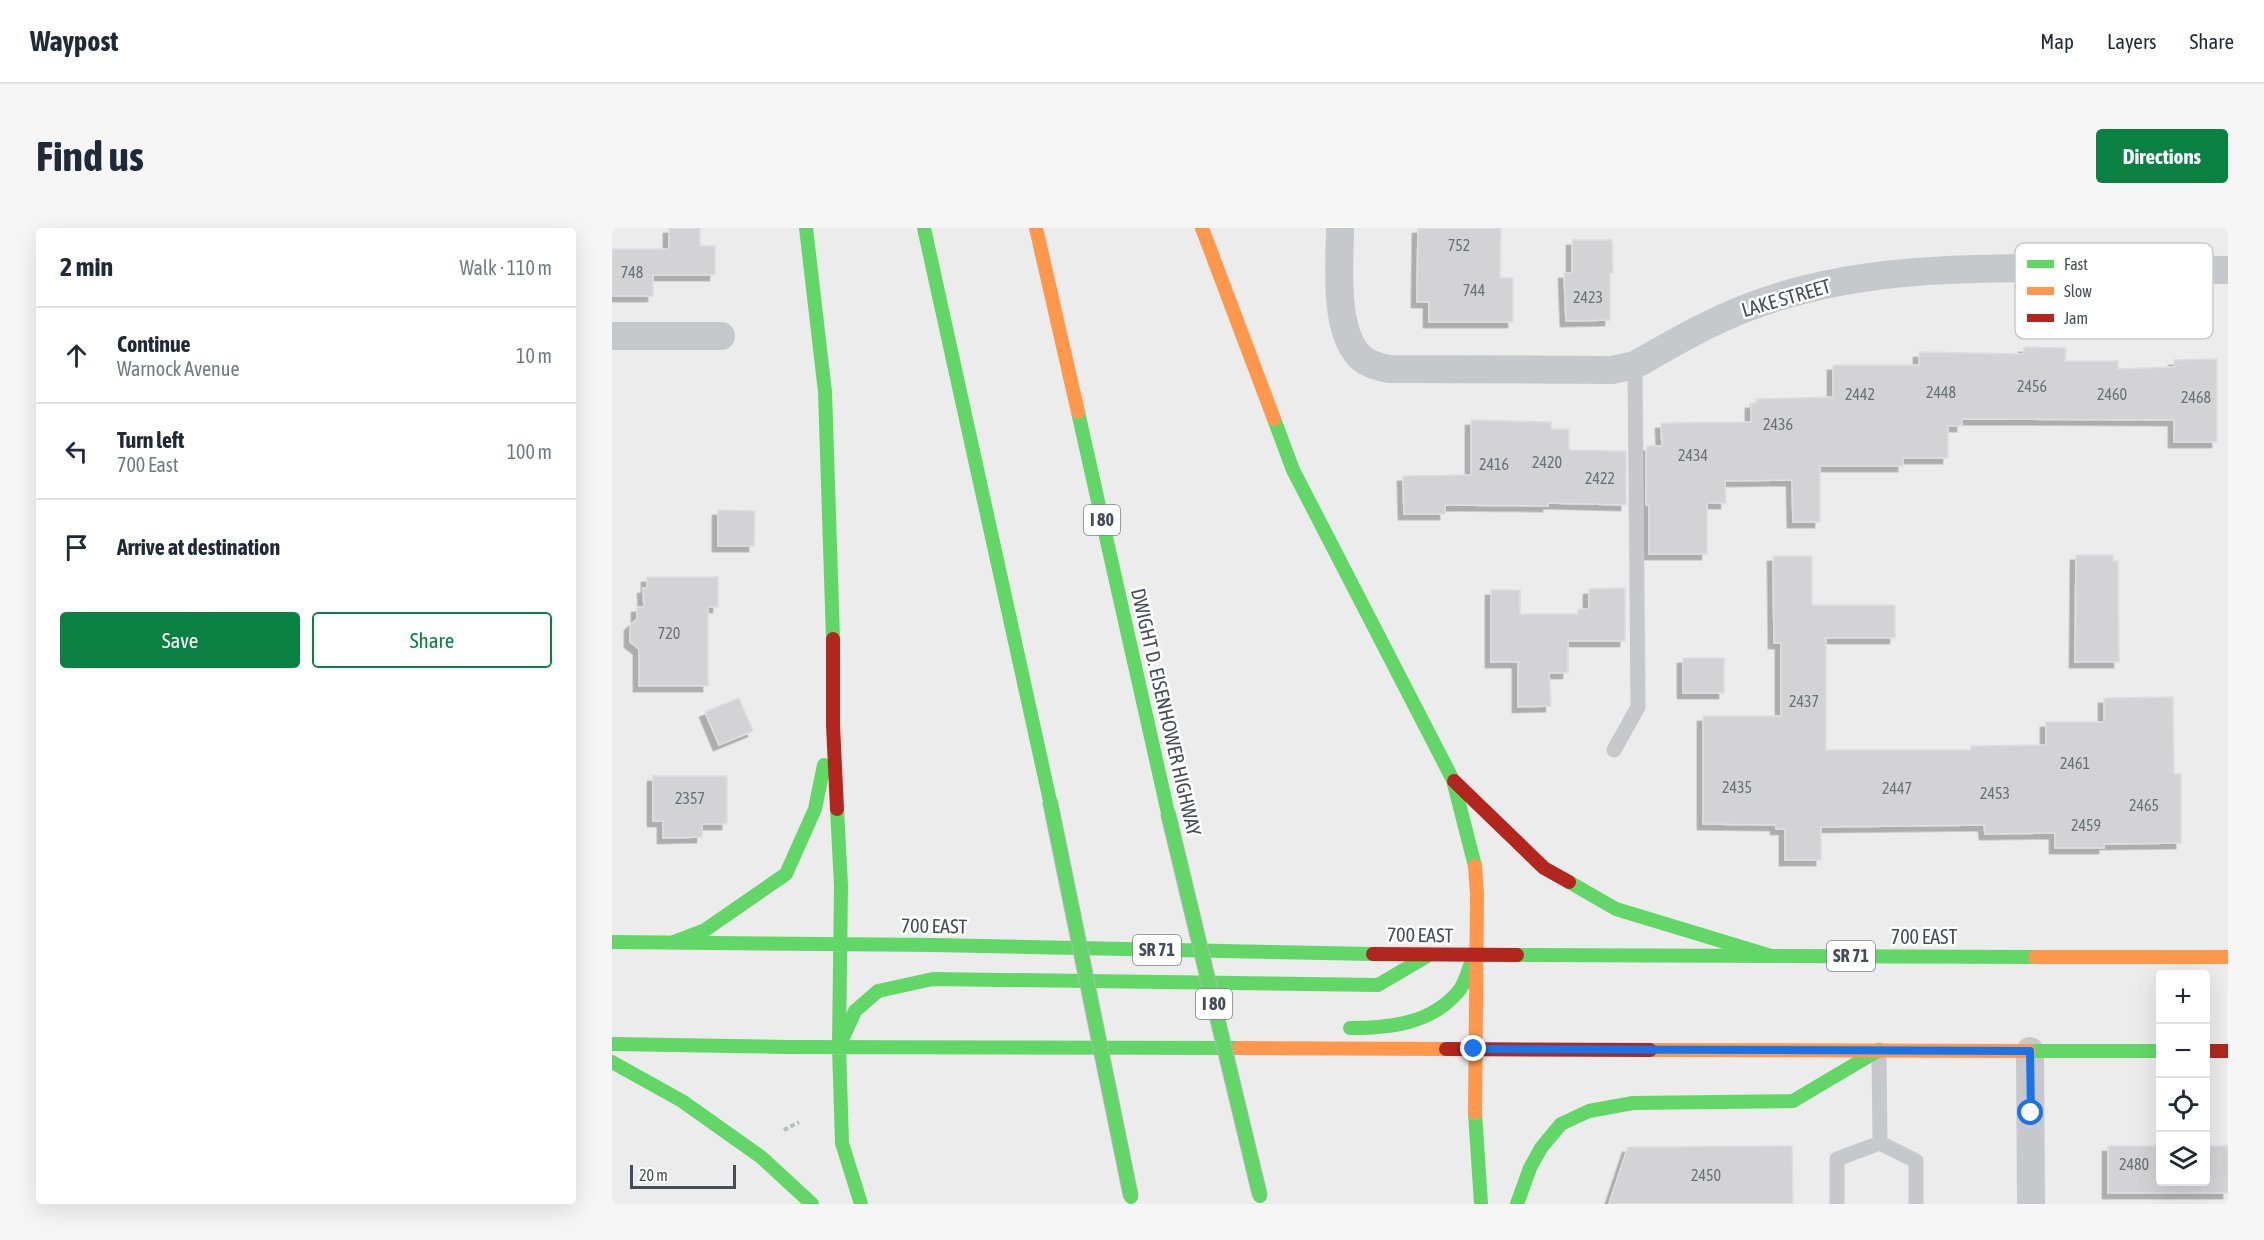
<!DOCTYPE html>
<html lang="en">
<head>
<meta charset="utf-8">
<style>
  :root { --surface:#fff; --page:#f6f6f7; --text:#1f2937; --muted:#747a83; --line:#e0e1e3; --accent:#0b8043 }
  body { margin:0; font-family:"Asap Condensed",sans-serif; background:var(--page); color:var(--text) }
  .controls { position:absolute; right:18px; bottom:18px; display:grid; overflow:hidden; border-radius:6px; box-shadow:0 6px 24px #0002 }
  .controls button { width:54px; height:54px; display:grid; place-items:center; padding:0; border:0; border-bottom:2px solid var(--line); background:var(--surface); color:var(--text); font:30px sans-serif }
  .scale { position:absolute; left:18px; bottom:15px; width:106px; box-sizing:border-box; padding-left:6px; border:3px solid #454e57; border-top:0; font-size:16px; line-height:21px; white-space:nowrap; color:#454e57; -webkit-text-stroke:4px #fff; paint-order:stroke }
  .stop { position:absolute; width:18px; height:18px; margin:-14px; border:4px solid #1a73e8; border-radius:50%; background:#fff }
  .stop.end { background:#1a73e8; border-color:#fff; box-shadow:0 2px 6px #0008 }
  .list { margin:0; padding:0; list-style:none }
  h2 { display:flex; justify-content:space-between; align-items:center; height:78px; margin:0; padding:0 24px; font-size:26px }
  h2 small { font-size:20px; font-weight:400; color:var(--muted) }
  .list li { display:grid; grid-template-columns:39px 1fr auto; gap:18px; align-items:center; box-sizing:border-box; height:96px; padding:0 24px; border-top:2px solid var(--line) }
  .list b { display:block; font-size:22px; white-space:nowrap }
  .list p { margin:0; font-size:20px; white-space:nowrap; color:var(--muted) }
  .list em { font-size:20px; font-style:normal; color:var(--muted) }
  .actions { display:flex; gap:12px; padding:18px 24px }
  .actions a { flex:1; padding:14px 0; border:2px solid var(--accent); border-radius:6px; text-align:center; font-size:21px; color:var(--accent) }
  .actions .main { background:var(--accent); color:#fff }
  .icon { flex:none; width:33px; height:33px; fill:none; stroke:currentColor; stroke-width:2; stroke-linecap:round; stroke-linejoin:round }
  .map { position:relative; flex:none; width:1616px; height:976px; overflow:hidden; border-radius:6px }
  header { display:flex; align-items:center; gap:36px; box-sizing:border-box; height:84px; padding:0 30px; background:var(--surface); border-bottom:2px solid var(--line) }
  header strong { font-size:28px }
  nav { display:flex; gap:33px; margin-inline-start:auto; font-size:21px }
  .intro { display:flex; align-items:center; justify-content:space-between; box-sizing:border-box; height:144px; padding:0 36px }
  h1 { margin:0; font-size:42px }
  .button { padding:15px 27px; border-radius:6px; background:var(--accent); color:#fff; font-size:21px; font-weight:700 }
  main { display:flex; gap:36px; padding:0 36px }
  aside { flex:1; background:var(--surface); border-radius:6px; box-shadow:0 6px 24px #0002 }
  .map>svg:first-child { display:block }
  .building { fill:#d3d3d5; stroke:#dededf; stroke-width:1.5; filter:url(#shadow) }
  .lines { fill:none; stroke-linecap:round; stroke-linejoin:round }
  .path { stroke:#b5c0bc; stroke-width:4; stroke-dasharray:4.5 3; stroke-linecap:butt }
  .lane { stroke:#c7c8cb; stroke-width:15 }
  .street { stroke:#c7c8cb; stroke-width:28 }
  .fast { stroke:#63d668; stroke-width:14 }
  .slow { stroke:#ff974d; stroke-width:14 }
  .jam { stroke:#b3261e; stroke-width:14 }
  .fast-bridge-casing { stroke:#b2b6bb; stroke-width:16; stroke-linecap:butt }
  .fast-bridge { stroke:#63d668; stroke-width:14 }
  .route { stroke:#1a73e8; stroke-width:8 }
  .labels { text-anchor:middle; stroke-width:5; stroke-linejoin:round; paint-order:stroke }
  .number-label { font-size:16px; fill:#6a7178 }
  .shield { fill:#fff; stroke:#7d8389; stroke-width:1.5 }
  .shield-label { font-size:18px; font-weight:bold; fill:#454e57 }
  .street-label { font-size:20px; fill:#454e57; stroke:#fff }
  .key { fill:#fff; stroke:#c7cacd; stroke-width:1.5 }
  .key-label { font-size:16px; fill:#454e57 }
</style>
</head>
<body>
<header>
<strong>Waypost</strong>
<nav><a>Map</a><a>Layers</a><a>Share</a></nav>
</header>
<div class="intro"><h1>Find us</h1><a class="button">Directions</a></div>
<main>
<aside>
<h2>2 min<small>Walk · 110 m</small></h2>
<ul class="list">
<li><svg class="icon" aria-label="ahead" viewBox="0 0 24 24"><path d="M12 20V5M6 11l6-6 6 6"/></svg><div><b>Continue</b><p>Warnock Avenue</p></div><em>10 m</em></li>
<li><svg class="icon" aria-label="left" viewBox="0 0 24 24"><path d="M17 20v-9H6M10 6l-5 5 5 5"/></svg><div><b>Turn left</b><p>700 East</p></div><em>100 m</em></li>
<li><svg class="icon" aria-label="arrive" viewBox="0 0 24 24"><path d="M6 21V4h12l-3 4 3 4H6"/></svg><div><b>Arrive at destination</b></div></li>
</ul>
<div class="actions"><a class="main">Save</a><a>Share</a></div>
</aside>
<div class="map">
<svg width="1616" height="976" viewBox="0 0 1616 976">
  <defs>
    <filter id="shadow"><feDropShadow dx="-5.5" dy="5.5" stdDeviation="0" flood-color="#0004"/></filter>
  </defs>
  <rect width="100%" height="100%" fill="#edecec"/>
  <!-- building -->
  <path class="building" d="M 57,0 L 88,0 L 88,18 L 103,18 L 103,47 L 41,47 L 41,68 L 0,68 L 0,21 L 57,21 Z
    M 806,0 L 889,0 L 888,50 L 901,50 L 901,94 L 817,94 L 817,74 L 805,74 Z
    M 960,12 L 1000,12 L 1001,45 L 998,45 L 998,92 L 954,93 L 952,45 L 960,45 Z
    M 1412,119 L 1454,120 L 1453,133 L 1506,133 L 1506,141 L 1562,139 L 1562,132 L 1605,131 L 1605,214 L 1562,214 L 1562,192 L 1350,191 L 1350,198 L 1336,198 L 1336,230 L 1291,230 L 1291,238 L 1208,238 L 1208,294 L 1181,294 L 1180,252 L 1113,253 L 1114,275 L 1095,275 L 1095,326 L 1037,326 L 1037,277 L 1034,277 L 1034,224 L 1035,218 L 1050,218 L 1049,195 L 1139,194 L 1139,175 L 1144,175 L 1144,171 L 1221,169 L 1221,137 L 1307,137 L 1307,124 L 1412,126 Z
    M 859,192 L 939,194 L 939,201 L 957,201 L 957,222 L 1014,223 L 1014,277 L 936,275 L 936,278 L 833,277 L 833,286 L 792,286 L 791,248 L 859,247 Z
    M 106,282 L 143,283 L 142,318 L 106,318 Z
    M 1464,327 L 1501,327 L 1501,333 L 1506,333 L 1507,434 L 1463,434 Z
    M 1161,328 L 1200,328 L 1200,377 L 1283,377 L 1283,410 L 1214,410 L 1214,522 L 1359,522 L 1359,518 L 1434,517 L 1434,494 L 1492,494 L 1492,470 L 1561,469 L 1562,546 L 1569,546 L 1569,615 L 1492,616 L 1492,620 L 1443,620 L 1443,605 L 1373,606 L 1372,597 L 1209,599 L 1209,632 L 1173,632 L 1173,601 L 1164,601 L 1164,597 L 1091,596 L 1091,488 L 1169,488 L 1169,415 L 1162,415 Z
    M 35,349 L 106,349 L 106,379 L 96,379 L 96,458 L 27,458 L 27,421 L 18,414 L 18,397 L 25,391 L 25,379 L 32,379 L 31,360 L 35,360 Z
    M 1013,360 L 1013,413 L 956,413 L 956,445 L 937,445 L 939,478 L 906,479 L 906,434 L 879,434 L 879,362 L 908,362 L 908,386 L 966,386 L 966,381 L 977,381 L 977,361 Z
    M 1071,430 L 1112,430 L 1112,465 L 1071,465 Z
    M 127,470 L 141,503 L 107,517 L 93,484 Z
    M 41,548 L 115,548 L 115,596 L 90,596 L 90,609 L 51,610 L 51,593 L 41,593 Z
    M 1180,918 L 1181,976 L 997,976 L 1016,919 Z
    M 1496,918 L 1548,918 L 1548,954 L 1593,954 L 1593,918 L 1616,918 L 1616,965 L 1496,965 Z"/>
  <g class="lines">
    <!-- path -->
    <path class="path" d="M 172,902 L 187,894"/>
    <!-- lane -->
    <path class="lane" d="M 1002,522 L 1026,479 L 1023,137
      M 1267,822 L 1268,915
      M 1225,976 L 1225,931 L 1268,915 L 1304,933 L 1304,976"/>
    <!-- street -->
    <path class="street" d="M 728,0 C 728,36 721,99 747,128 C 755,136 766,139 777,141 L 1000,142 L 1023,137 C 1060,116 1097,94 1137,79 C 1235,41 1343,40 1447,40 C 1503,41 1560,41 1616,42
      M 0,108 L 109,108
      M 1418,823 L 1419,976"/>
    <!-- fast -->
    <path class="fast" d="M 194,0 L 213,164 L 221,411
      M 312,0 L 438,573
      M 466,184 L 556,585
      M 662,191 L 681,242 L 841,552 L 863,638
      M 225,581 L 229,658 L 227,819 L 230,915 L 249,976
      M 957,654 L 1004,681 L 1159,728
      M 0,714 L 322,717 L 761,726
      M 59,715 L 93,702 L 174,646 L 203,581 L 212,537
      M 905,727 L 1423,729
      M 738,800 C 777,800 818,796 845,765 C 854,756 857,738 862,727
      M 0,816 L 175,819 L 627,820
      M 227,819 L 243,783 L 266,763 L 321,751 L 766,757 L 817,727
      M 1417,823 L 1548,823
      M 0,834 L 70,873 L 149,929 L 200,976
      M 863,885 L 869,976
      M 905,976 L 918,940 L 929,920 L 949,896 L 977,883 L 1021,875 L 1181,873 L 1267,822"/>
    <!-- slow -->
    <path class="slow" d="M 424,0 L 466,184
      M 590,0 L 662,191
      M 1423,729 L 1616,729
      M 627,820 L 834,821
      M 1038,822 L 1417,823
      M 863,885 L 865,666 L 863,638"/>
    <!-- jam -->
    <path class="jam" d="M 221,411 L 221,497 L 225,581
      M 842,553 L 932,640 L 957,654
      M 761,726 L 905,727
      M 834,821 L 1038,822
      M 1594,823 L 1616,823"/>
    <!-- fast-bridge casing -->
    <g class="fast-bridge-casing">
      <path id="fast-bridge" d="M 438,573 L 519,969
        M 556,585 L 648,968"/>
    </g>
    <!-- fast-bridge -->
    <use href="#fast-bridge" class="fast-bridge"/>
  </g>
  <g class="lines">
    <!-- route -->
    <path class="route" d="M 862,821 L 1418,823 L 1419,885"/>
  </g>
  <g class="labels">
    <!-- number labels -->
    <g class="number-label">
      <text x="847" y="23">752</text>
      <text x="20" y="50">748</text>
      <text x="862" y="68">744</text>
      <text x="976" y="75">2423</text>
      <text x="1420" y="164">2456</text>
      <text x="1329" y="170">2448</text>
      <text x="1248" y="172">2442</text>
      <text x="1500" y="172">2460</text>
      <text x="1584" y="175">2468</text>
      <text x="1166" y="202">2436</text>
      <text x="1081" y="233">2434</text>
      <text x="935" y="240">2420</text>
      <text x="882" y="242">2416</text>
      <text x="988" y="256">2422</text>
      <text x="57" y="411">720</text>
      <text x="1192" y="479">2437</text>
      <text x="1463" y="541">2461</text>
      <text x="1125" y="565">2435</text>
      <text x="1285" y="566">2447</text>
      <text x="1383" y="571">2453</text>
      <text x="78" y="576">2357</text>
      <text x="1532" y="583">2465</text>
      <text x="1474" y="603">2459</text>
      <text x="1522" y="942">2480</text>
      <text x="1094" y="953">2450</text>
    </g>
    <!-- shield labels -->
    <g class="shield">
      <rect x="472" y="277" width="36" height="30" rx="4.5"/>
      <rect x="521" y="707" width="48" height="30" rx="4.5"/>
      <rect x="1215" y="713" width="48" height="30" rx="4.5"/>
      <rect x="584" y="761" width="36" height="30" rx="4.5"/>
    </g>
    <g class="shield-label">
      <text x="490" y="298">I 80</text>
      <text x="545" y="728">SR 71</text>
      <text x="1239" y="734">SR 71</text>
      <text x="602" y="782">I 80</text>
    </g>
    <!-- street labels -->
    <g class="street-label">
      <text transform="translate(1174 70) rotate(-16)" y="7">LAKE STREET</text>
      <text transform="translate(554 484) rotate(77)" y="7">DWIGHT D. EISENHOWER HIGHWAY</text>
      <text transform="translate(322 698) rotate(1)" y="7">700 EAST</text>
      <text transform="translate(808 707) rotate(1)" y="7">700 EAST</text>
      <text x="1312" y="716">700 EAST</text>
    </g>
  </g>
  <!-- legend -->
  <rect x="1403" y="15" width="198" height="96" rx="9" class="key"/>
  <rect x="1415" y="32" width="27" height="8" fill="#63d668"/>
  <rect x="1415" y="59" width="27" height="8" fill="#ff974d"/>
  <rect x="1415" y="86" width="27" height="8" fill="#b3261e"/>
  <g class="key-label">
    <text x="1452" y="42">Fast</text>
    <text x="1452" y="69">Slow</text>
    <text x="1452" y="96">Jam</text>
  </g>
</svg>
<div class="controls">
<button>+</button>
<button>−</button>
<button><svg class="icon" aria-label="locate" viewBox="0 0 24 24"><circle cx="12" cy="12" r="6"/><path d="M12 2v4M12 18v4M2 12h4M18 12h4"/></svg></button>
<button><svg class="icon" aria-label="layers" viewBox="0 0 24 24"><path d="M12 4l9 5-9 5-9-5zM3 14l9 5 9-5"/></svg></button>
</div>
<div class="scale">20 m</div>
<div class="stop" style="left:1419px;top:885px"></div>
<div class="stop end" style="left:862px;top:821px"></div>
</div>
</main>
</body>
</html>
